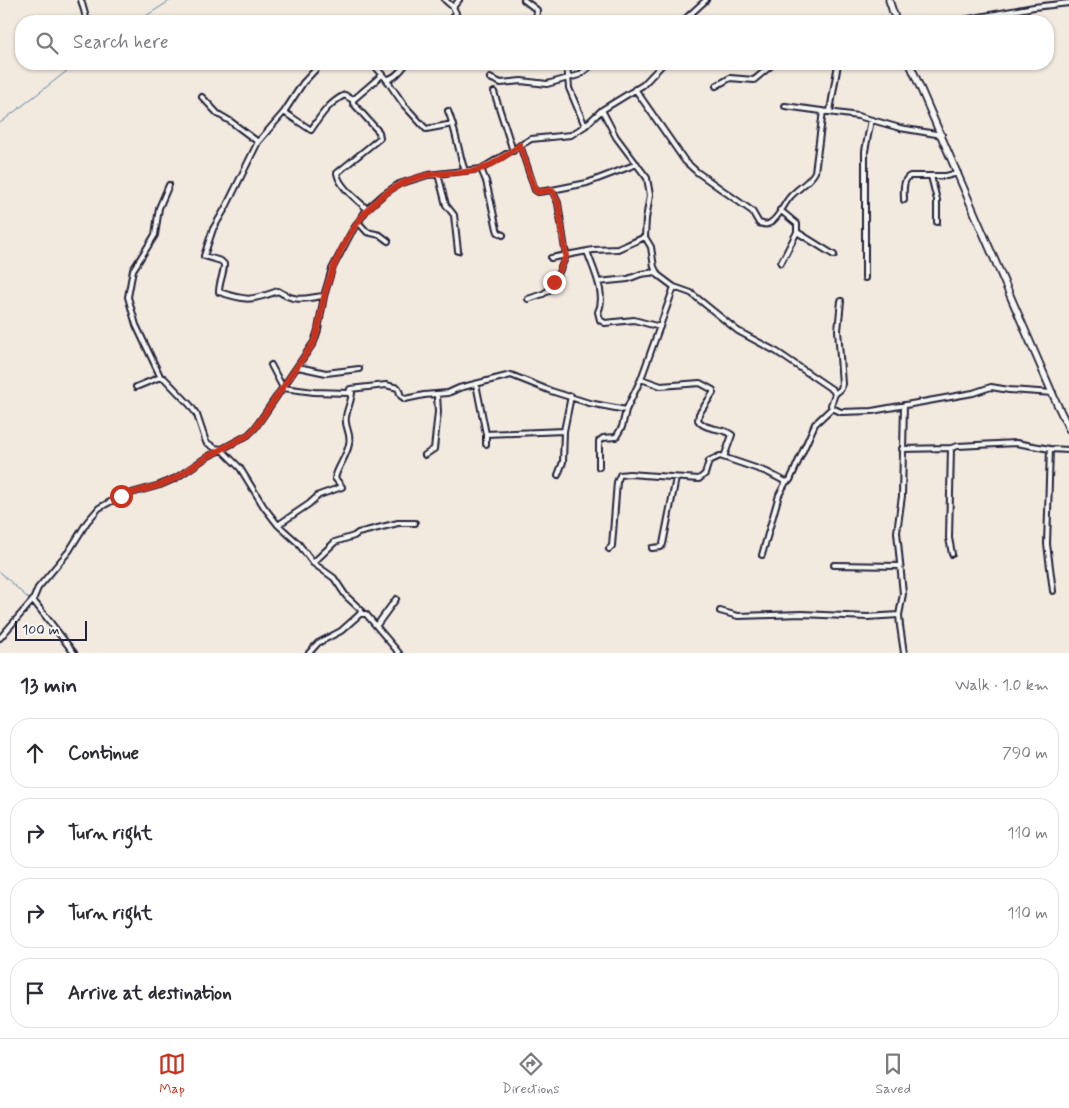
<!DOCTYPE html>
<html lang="en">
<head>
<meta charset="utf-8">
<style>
  :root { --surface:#fff; --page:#f2f2f3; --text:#2b2b33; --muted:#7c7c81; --line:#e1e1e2; --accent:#c8321e }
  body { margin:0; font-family:Mynerve,sans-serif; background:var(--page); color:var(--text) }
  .scale { position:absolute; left:15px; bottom:12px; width:72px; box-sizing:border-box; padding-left:5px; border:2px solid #22223b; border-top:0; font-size:14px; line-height:18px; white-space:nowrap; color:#22223b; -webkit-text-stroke:4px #f6f6f2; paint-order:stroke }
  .stop { position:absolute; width:15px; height:15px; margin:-11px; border:4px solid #c8321e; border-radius:50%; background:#fff }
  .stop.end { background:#c8321e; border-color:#fff; box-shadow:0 1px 5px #0008 }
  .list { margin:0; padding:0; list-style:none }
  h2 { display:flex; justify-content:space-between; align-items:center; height:65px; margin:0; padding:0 20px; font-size:21px }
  h2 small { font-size:16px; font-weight:400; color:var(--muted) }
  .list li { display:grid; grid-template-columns:32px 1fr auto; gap:15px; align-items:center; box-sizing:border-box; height:70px; margin:0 10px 10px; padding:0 10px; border:1px solid var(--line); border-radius:20px }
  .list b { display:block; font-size:19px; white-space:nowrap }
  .list em { font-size:16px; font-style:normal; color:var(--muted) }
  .icon { flex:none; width:28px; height:28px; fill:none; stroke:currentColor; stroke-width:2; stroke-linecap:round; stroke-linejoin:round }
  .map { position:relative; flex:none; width:1069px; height:653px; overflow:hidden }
  .search { position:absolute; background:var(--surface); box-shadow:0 1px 4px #0004; left:15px; right:15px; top:15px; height:55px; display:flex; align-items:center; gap:12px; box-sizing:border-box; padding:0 18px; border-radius:20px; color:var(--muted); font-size:19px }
  .sheet { height:385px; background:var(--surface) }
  nav { display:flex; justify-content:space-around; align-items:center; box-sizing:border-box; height:70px; border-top:1px solid var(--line); background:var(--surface); font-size:14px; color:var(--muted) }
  nav a { display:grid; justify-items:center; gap:2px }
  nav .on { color:var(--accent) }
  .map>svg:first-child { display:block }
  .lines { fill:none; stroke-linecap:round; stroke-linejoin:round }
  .stream { stroke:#5f89a3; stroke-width:1 }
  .street-casing { stroke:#22223b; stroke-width:8 }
  .secondary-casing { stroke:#22223b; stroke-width:9 }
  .street { stroke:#f6f6f2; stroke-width:4 }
  .secondary { stroke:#f6f6f2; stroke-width:5.5 }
  .route { stroke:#c8321e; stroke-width:6 }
</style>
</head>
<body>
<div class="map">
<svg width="1069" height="653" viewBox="0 0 1069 653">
  <rect width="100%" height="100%" fill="#f2e9df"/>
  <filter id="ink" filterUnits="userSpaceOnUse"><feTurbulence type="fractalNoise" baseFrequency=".02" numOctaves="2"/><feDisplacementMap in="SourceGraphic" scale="10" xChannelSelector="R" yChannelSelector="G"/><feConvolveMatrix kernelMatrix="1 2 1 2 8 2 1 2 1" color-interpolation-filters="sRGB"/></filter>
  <g filter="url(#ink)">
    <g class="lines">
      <!-- stream -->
      <path class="stream" d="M 138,21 L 171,0
        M 0,123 L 76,64
        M 0,572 L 30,600
        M 33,604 L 70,653"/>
      <!-- street casing -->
      <g class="street-casing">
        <path id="street" d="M 81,0 L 87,21
          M 445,0 L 453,7 L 456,13 L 451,21
          M 524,0 L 537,10 L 536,21
          M 453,7 L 459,0
          M 683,21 L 706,0
          M 895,21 L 963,20 L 1034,7 L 1069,3
          M 316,64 L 316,69 L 303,83 L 284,112 L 258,142 L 226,207 L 213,229 L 204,256 L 221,261 L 224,264 C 224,274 219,282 219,292 C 247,301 250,301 278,291 C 297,303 304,298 324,296
          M 373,64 L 386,79 C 394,80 401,70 406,64
          M 567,64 L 569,88 L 585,126
          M 490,78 L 501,83 L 521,81 L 547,84 L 579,75 L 593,64
          M 386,79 L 404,105 L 426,129 L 453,124
          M 716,86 L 730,78 L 754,80 L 773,64
          M 635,89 L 685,161 L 697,172 L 752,211 L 759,223 C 763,224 766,226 770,223 C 779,218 783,205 790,197 C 798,188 810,182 815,172 L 823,111
          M 494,92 L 513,151
          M 202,97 L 218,114 L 230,121 L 258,142
          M 785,106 L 858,116 L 900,128 L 942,135
          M 448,111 C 456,130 458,151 465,171
          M 830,111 L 838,64
          M 284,112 L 311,130 C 320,117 329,102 345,95 L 351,99 L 354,98
          M 520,145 L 535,190 L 538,192 L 552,190
          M 481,169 L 486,181 L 497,229 L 498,232 L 503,235
          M 438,174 L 446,205 L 454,215 L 458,251
          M 931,176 L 937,200 L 937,222
          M 904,200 C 904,192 902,180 910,176 L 946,176 L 958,173
          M 367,209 C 358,200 339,187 337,173 L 380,138 L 379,132 L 353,103 L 353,100 L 382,75
          M 780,210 L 797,224 L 797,232 L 781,263
          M 358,222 L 367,232 L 380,235 L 388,241
          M 797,232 L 834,255
          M 645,237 L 651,247 L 654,267 L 658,275 L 674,287 L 691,293 L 738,331 L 777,352 L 833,390 L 835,394 L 831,405 L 832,408
          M 587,251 C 593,269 607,295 598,312 L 600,320 L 605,323 L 634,320 L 660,327
          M 551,258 L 593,250 L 618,249 L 645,237 L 646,219 L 650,195 L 647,178 L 616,137 L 602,110
          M 865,278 L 865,151 L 871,120
          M 598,282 L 628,279 L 641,274 L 656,272
          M 528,299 L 543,294 L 552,288 L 566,256 L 558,203 L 552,190 L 587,183 L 637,164
          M 271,365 L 283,388 L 314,392 L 349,393
          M 298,367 L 326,373 L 359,369
          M 161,378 L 136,325 L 128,297 L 133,270 L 155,235 L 159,208 L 169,185
          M 641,379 L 661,386 L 700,383 L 713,390 L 713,393 L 699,414 L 698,420 C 705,431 723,427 732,435 L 724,457
          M 476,384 L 486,434 L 486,444
          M 136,387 L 158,378 L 164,378 L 190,405 L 197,415 L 206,442 L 215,448 L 221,449 L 240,468 L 264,507 L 278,525 L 298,543 L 313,563 L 334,578 L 346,596 L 361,610 L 360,614 L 341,631 L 318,643 L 309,653
          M 835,394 L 841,389 L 842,384 L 838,330 L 841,301
          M 832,408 L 841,412 L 872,411 L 973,393 L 991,387 L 1009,390 L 1053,393
          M 486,434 L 564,431
          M 951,448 L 949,538 L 952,554
          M 902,449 L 951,448 L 958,446 L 1016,443 L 1050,449 L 1069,450
          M 1050,449 L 1047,544 L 1053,591
          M 425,455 L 434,449 L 438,412 L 437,395
          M 599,467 L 599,441 L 603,438 L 616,437 L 622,427 L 626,410 L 641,379 L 674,287
          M 558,475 L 563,462 L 564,431 L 571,396
          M 278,525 L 309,504 L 319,495 L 342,487 L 335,478 C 338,466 347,456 349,444 C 352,434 344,427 346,417 C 347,409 351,402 352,393 L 349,393 L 350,389 L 386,385 L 398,388 L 401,396 L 405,399 L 424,395 L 448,393 L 459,388 L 511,375 L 551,391 L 589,403 L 626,410
          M 652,548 L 661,547 L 663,544 L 676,478
          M 609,549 L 612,546 L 617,482 L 620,475 L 629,474 L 699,479 L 705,474 L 709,461 L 720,456 L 767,472 L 786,482 L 790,480 L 815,424 L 832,408
          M 762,555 L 779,495 L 786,482
          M 313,563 L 335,542 L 354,536 L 358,533 L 398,523 L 415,523
          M 834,565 L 900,566
          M 33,600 L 74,653
          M 720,611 L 738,616 L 802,614 L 867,617 L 899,615 L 903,594 L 897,532 L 902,496 L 904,405
          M 360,614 L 366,614 L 399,653
          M 899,615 L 900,626 L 904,653
          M 377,625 L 396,599
          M 0,638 L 33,600 L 38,588 L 69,551 L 87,522 L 99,508 L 121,496 L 160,485 L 176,478 L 207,457 L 248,435 L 255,428 L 314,342 L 318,330 L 324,296 L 332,269 L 351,233 L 367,209 L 384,194 L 399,184 L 428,175 L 481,169 L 531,139 L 571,135 L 585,126 L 602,110 L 643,85 L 663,64"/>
      </g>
      <!-- secondary casing -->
      <g class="secondary-casing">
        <path id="secondary" d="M 889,0 L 896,21
          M 910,64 L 1057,404 L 1069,429"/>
      </g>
      <!-- street -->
      <use href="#street" class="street"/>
      <!-- secondary -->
      <use href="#secondary" class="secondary"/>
    </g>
  </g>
  <g class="lines" filter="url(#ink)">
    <!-- route -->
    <path class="route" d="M 121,496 L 160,485 L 176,478 L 207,457 L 248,435 L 255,428 L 314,342 C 320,326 321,309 325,293 C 340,241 370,186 428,175 C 444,172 466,174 481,169 C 493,165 511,152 520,145 L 535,190 L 538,192 L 552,190 L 558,203 L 566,256 L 554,282"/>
  </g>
</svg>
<div class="scale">100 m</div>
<div class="stop" style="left:121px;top:496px"></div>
<div class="stop end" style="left:554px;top:282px"></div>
<div class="search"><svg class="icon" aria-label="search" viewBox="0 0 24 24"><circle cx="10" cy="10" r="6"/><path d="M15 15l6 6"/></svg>Search here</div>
</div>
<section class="sheet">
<h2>13 min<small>Walk · 1.0 km</small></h2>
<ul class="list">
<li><svg class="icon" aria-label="ahead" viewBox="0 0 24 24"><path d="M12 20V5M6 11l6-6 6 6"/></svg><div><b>Continue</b></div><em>790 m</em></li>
<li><svg class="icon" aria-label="right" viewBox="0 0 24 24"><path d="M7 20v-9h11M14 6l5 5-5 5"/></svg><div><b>Turn right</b></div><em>110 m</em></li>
<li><svg class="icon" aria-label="right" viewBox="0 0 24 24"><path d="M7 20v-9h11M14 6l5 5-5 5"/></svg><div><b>Turn right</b></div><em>110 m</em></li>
<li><svg class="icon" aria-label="arrive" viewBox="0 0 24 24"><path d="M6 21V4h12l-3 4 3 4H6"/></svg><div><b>Arrive at destination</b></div></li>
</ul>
</section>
<nav>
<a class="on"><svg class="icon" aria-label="map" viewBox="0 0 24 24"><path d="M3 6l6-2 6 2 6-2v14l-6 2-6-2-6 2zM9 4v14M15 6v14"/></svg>Map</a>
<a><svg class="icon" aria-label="directions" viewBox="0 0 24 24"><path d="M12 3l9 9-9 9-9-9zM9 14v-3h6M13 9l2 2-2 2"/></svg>Directions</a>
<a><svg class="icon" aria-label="saved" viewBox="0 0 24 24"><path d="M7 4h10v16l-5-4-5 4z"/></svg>Saved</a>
</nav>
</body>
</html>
